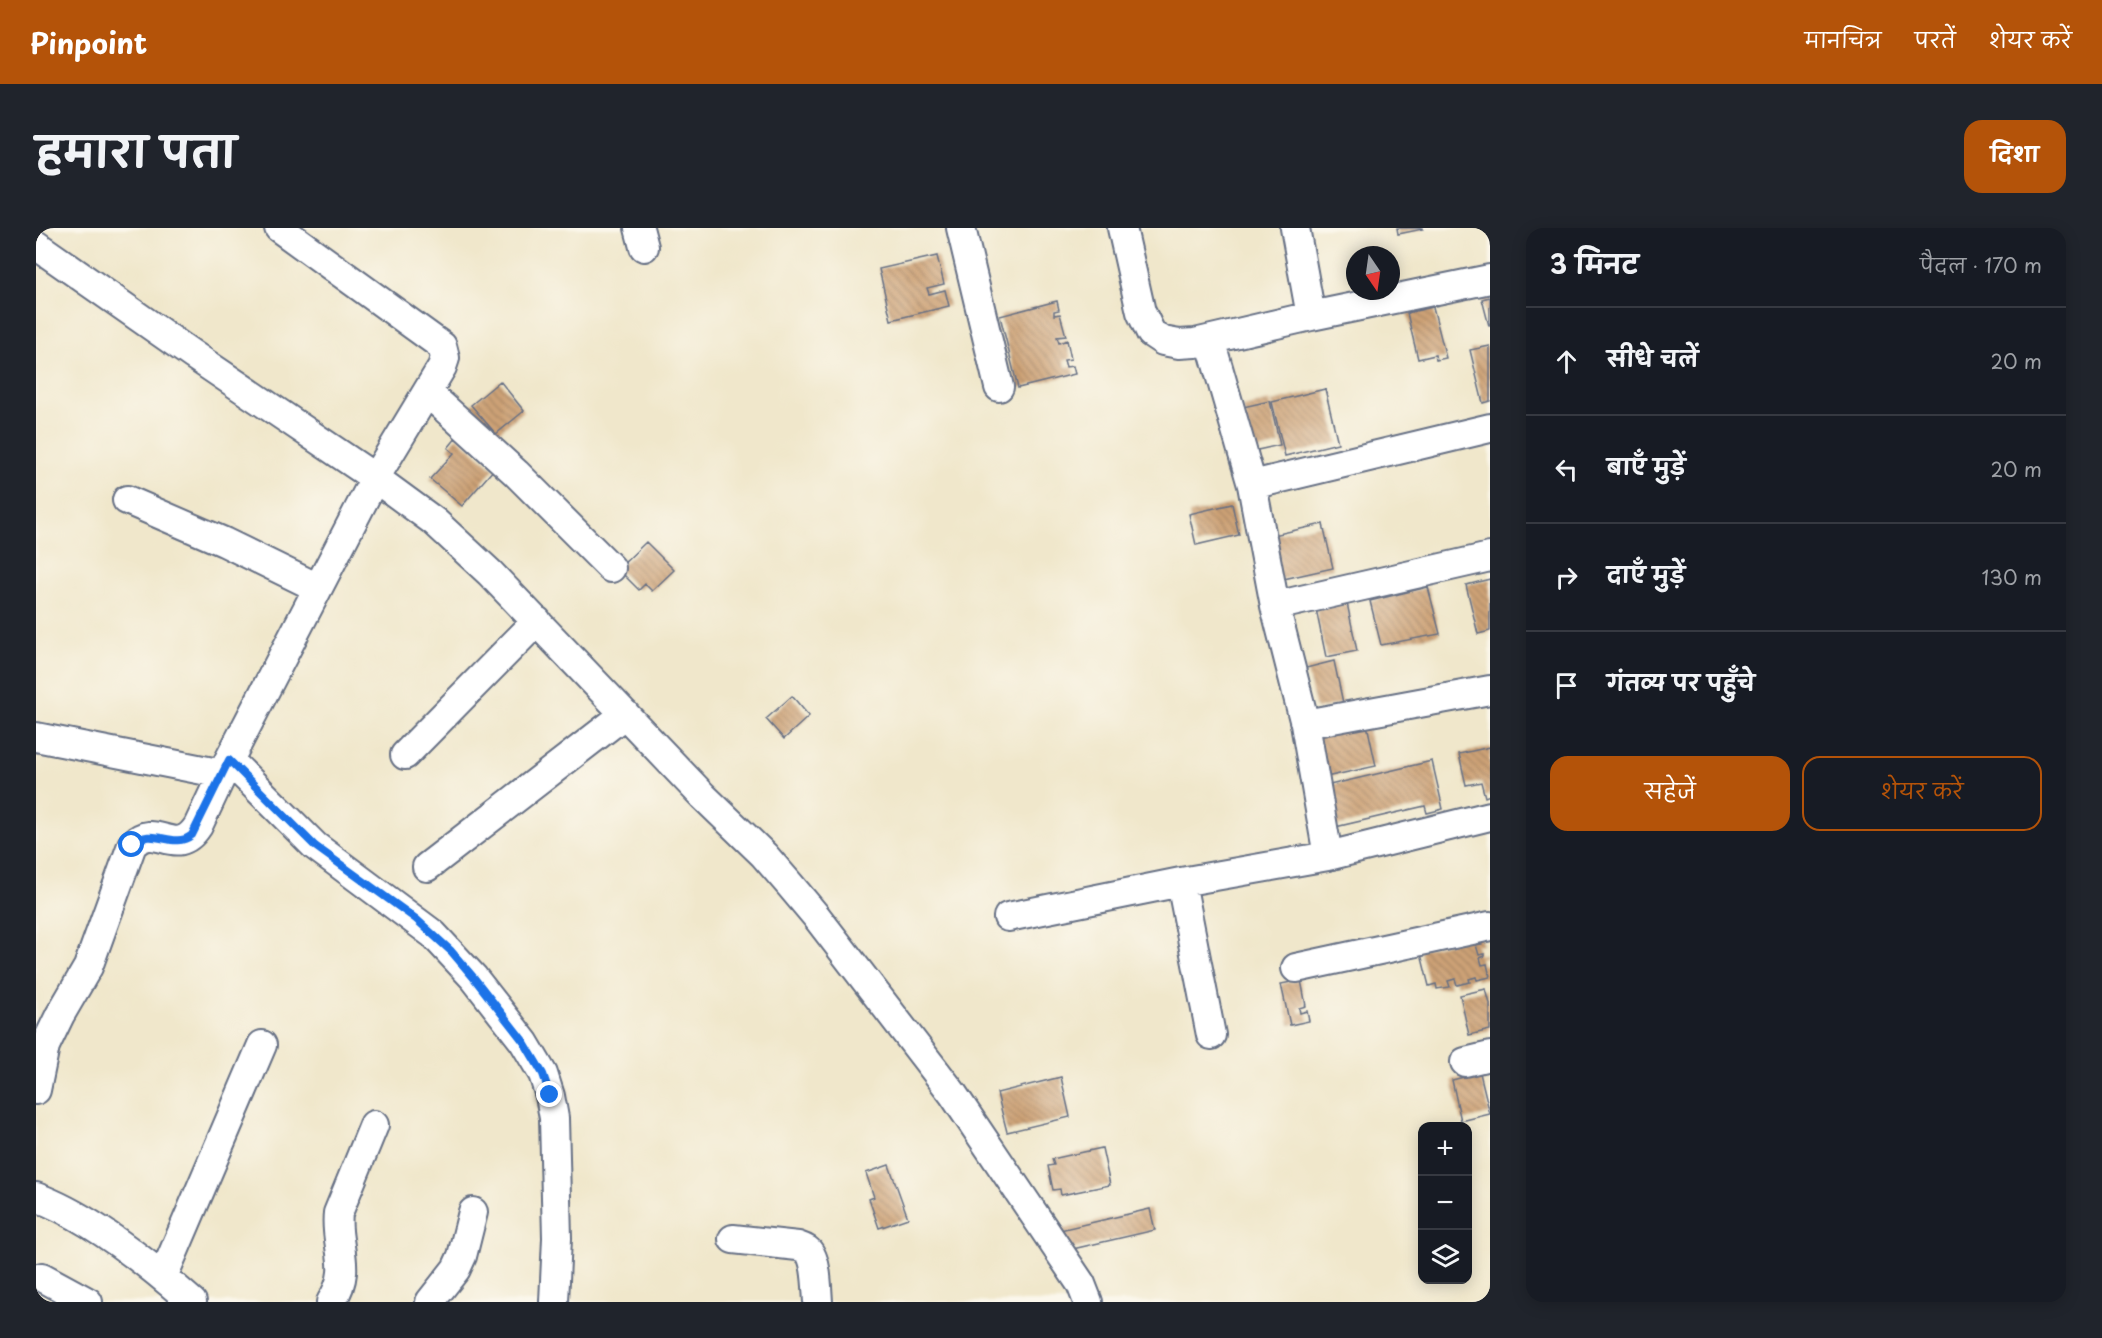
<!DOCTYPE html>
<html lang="hi">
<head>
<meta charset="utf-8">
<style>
  :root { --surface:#171b24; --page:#20242c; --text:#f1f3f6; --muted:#9ea1a6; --line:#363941; --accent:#b45309 }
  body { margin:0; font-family:"Playpen Sans","Playpen Sans Deva",sans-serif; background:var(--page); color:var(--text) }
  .controls { position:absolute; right:18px; bottom:18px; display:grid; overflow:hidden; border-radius:12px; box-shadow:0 3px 15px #0003 }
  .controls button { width:54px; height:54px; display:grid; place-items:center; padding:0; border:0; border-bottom:2px solid var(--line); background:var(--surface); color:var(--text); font:30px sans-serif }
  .compass { position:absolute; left:1310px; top:18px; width:54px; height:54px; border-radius:50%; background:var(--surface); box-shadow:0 3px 15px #0003; rotate:167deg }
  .stop { position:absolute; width:18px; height:18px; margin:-14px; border:4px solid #1a73e8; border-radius:50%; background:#fff }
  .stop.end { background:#1a73e8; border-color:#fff; box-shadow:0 2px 6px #0008 }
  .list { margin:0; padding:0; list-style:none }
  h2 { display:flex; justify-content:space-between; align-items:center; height:78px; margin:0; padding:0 24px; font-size:26px }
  h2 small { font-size:20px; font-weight:400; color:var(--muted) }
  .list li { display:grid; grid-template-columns:39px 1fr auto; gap:18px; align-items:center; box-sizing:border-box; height:108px; padding:0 24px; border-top:2px solid var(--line) }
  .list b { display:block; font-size:22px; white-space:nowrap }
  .list em { font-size:20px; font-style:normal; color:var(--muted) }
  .actions { display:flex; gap:12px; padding:18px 24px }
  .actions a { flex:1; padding:14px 0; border:2px solid var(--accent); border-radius:18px; text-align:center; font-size:21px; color:var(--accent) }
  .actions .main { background:var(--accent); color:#fff }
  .icon { flex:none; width:33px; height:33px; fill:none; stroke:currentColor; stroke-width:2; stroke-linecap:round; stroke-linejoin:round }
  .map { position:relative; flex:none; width:1454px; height:1074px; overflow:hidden; border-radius:18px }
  header { display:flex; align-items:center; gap:36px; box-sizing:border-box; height:84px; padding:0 30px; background:var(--accent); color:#fff }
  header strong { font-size:28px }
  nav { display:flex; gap:33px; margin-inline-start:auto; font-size:21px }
  .intro { display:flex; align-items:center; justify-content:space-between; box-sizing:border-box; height:144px; padding:0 36px }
  h1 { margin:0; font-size:42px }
  .button { padding:15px 27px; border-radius:18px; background:var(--accent); color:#fff; font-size:21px; font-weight:700 }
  main { display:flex; gap:36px; padding:0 36px }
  aside { flex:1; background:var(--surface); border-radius:18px; box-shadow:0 3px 15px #0003 }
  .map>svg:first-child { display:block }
  .building { fill:url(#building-back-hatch) }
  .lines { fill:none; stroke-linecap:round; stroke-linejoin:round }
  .minor-casing { stroke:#666f84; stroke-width:32 }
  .minor { stroke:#fff; stroke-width:28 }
  .route { stroke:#1a73e8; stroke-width:8 }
</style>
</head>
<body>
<header>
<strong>Pinpoint</strong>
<nav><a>मानचित्र</a><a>परतें</a><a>शेयर करें</a></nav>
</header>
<div class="intro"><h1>हमारा पता</h1><a class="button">दिशा</a></div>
<main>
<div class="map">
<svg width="1454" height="1074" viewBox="0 0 1454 1074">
  <defs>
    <pattern id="building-back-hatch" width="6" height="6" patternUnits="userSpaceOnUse" patternTransform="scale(1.5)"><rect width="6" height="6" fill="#cda276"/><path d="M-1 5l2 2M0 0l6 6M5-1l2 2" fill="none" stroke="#a68464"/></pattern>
  </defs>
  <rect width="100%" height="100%" fill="#fbf7ec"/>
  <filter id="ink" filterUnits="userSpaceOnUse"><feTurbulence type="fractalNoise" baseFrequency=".0167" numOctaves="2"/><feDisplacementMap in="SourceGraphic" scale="12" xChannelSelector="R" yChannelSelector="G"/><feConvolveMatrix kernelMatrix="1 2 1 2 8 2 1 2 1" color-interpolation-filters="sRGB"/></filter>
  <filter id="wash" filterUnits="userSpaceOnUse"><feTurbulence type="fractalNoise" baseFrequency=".008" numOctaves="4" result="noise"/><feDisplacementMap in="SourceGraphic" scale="24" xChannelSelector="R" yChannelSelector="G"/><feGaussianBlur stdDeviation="1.35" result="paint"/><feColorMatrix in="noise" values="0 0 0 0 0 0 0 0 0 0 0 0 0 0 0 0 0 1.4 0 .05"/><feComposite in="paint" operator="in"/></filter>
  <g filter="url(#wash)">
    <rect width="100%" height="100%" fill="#f0e7cb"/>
    <g id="blocks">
      <!-- building -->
      <path class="building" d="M 1361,0 L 1387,0 L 1387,1 L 1362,6 Z
        M 901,28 L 908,56 L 891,60 L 893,66 L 909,62 L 913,78 L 855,92 L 843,41 Z
        M 1454,69 L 1454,98 L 1453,98 L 1446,71 Z
        M 1021,73 L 1023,82 L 1018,83 L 1018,87 L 1024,86 L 1030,108 L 1021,109 L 1023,115 L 1031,112 L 1035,131 L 1028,132 L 1030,139 L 1037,138 L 1039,146 L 982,160 L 964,88 Z
        M 1397,79 L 1410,130 L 1400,132 L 1399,127 L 1382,131 L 1371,85 Z
        M 1454,118 L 1454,173 L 1447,175 L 1434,122 Z
        M 464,153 L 488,183 L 460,206 L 435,177 Z
        M 1289,161 L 1302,215 L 1249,228 L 1236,174 Z
        M 1234,173 L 1244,217 L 1217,223 L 1207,179 Z
        M 421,209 L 458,241 L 426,278 L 394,251 L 418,225 L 412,220 Z
        M 1196,276 L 1203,307 L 1160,317 L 1153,286 Z
        M 1287,296 L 1297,340 L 1243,352 L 1233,308 Z
        M 610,314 L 638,342 L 616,363 L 609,356 L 603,362 L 582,341 Z
        M 1454,351 L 1454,403 L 1442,406 L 1430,357 Z
        M 1392,359 L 1404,406 L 1345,417 L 1334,373 Z
        M 1311,375 L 1321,423 L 1290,429 L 1280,381 Z
        M 1298,433 L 1307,475 L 1280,481 L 1270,440 Z
        M 756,468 L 773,488 L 748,511 L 730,491 Z
        M 1330,492 L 1340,538 L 1285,550 L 1275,504 Z
        M 1454,519 L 1454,567 L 1449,569 L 1445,554 L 1430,557 L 1423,526 Z
        M 1396,533 L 1407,581 L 1391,585 L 1389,578 L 1295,600 L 1285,559 Z
        M 1444,707 L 1446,716 L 1440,717 L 1443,727 L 1449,726 L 1449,728 L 1444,730 L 1446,737 L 1451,736 L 1454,749 L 1441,752 L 1440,749 L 1433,751 L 1434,754 L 1421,757 L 1419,751 L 1412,753 L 1414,759 L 1401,761 L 1400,756 L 1393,758 L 1384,722 Z
        M 1265,752 L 1270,778 L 1263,780 L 1264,785 L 1271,783 L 1273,793 L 1254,797 L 1245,756 Z
        M 1450,761 L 1454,776 L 1454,802 L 1433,807 L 1424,767 Z
        M 1444,845 L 1454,886 L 1425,893 L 1416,852 Z
        M 1025,849 L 1034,889 L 971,904 L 961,865 Z
        M 1066,920 L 1074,957 L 1025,967 L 1024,961 L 1017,962 L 1012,938 L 1018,937 L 1016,931 Z
        M 853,937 L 872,990 L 843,1000 L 833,971 L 838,969 L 830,945 Z
        M 1114,981 L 1119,1002 L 1028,1023 L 1024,1002 Z"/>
    </g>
  </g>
  <g filter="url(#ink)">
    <use href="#blocks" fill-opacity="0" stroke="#666f84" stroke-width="1.5"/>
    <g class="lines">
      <!-- minor casing -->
      <g class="minor-casing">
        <path id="minor" d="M 243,0 L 406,118 L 409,130 L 406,139 L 339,250 L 399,294 L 454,345 L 667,568 L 728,627 L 754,657 L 780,688 L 917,866 L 1045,1056 L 1052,1074
          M 603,0 L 608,19
          M 925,0 L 963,159
          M 1086,0 L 1105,84 L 1115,105 L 1127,113 L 1143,116 L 1159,115 L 1275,88 L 1454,51
          M 1259,0 L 1275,88
          M 0,17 L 157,127 L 339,250 L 193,532 L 162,598 C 139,633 121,591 96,617 L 52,739 L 24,787 L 9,818 L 0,862
          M 391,164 L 480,245 L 575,340
          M 1216,257 L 1454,200
          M 91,272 L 188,314 L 282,360
          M 1239,378 L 1454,329
          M 1269,496 L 1454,462
          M 0,509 L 187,546
          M 369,527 L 501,393
          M 193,532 L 279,618 L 397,706 L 438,750 L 488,814 L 507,846 L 514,868 L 518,890 L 521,1010 L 518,1074
          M 1292,628 L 1454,588
          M 391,639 L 589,486
          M 1145,654 L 1175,807
          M 972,689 L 1145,654 L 1292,628 L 1269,496 L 1239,378 L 1216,257 L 1174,112
          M 1260,740 L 1454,698
          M 1429,834 L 1454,828
          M 0,969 C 53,988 114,1037 156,1074
          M 697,1011 L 762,1018 C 765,1019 768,1020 771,1022 C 781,1029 781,1062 782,1074
          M 6,1049 L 52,1074
          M 127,1049 L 226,817
          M 295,1074 C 318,1039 298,1019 302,985 L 338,897
          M 394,1074 L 420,1041 L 426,1028 L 437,984"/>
      </g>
      <!-- minor -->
      <use href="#minor" class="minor"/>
    </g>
  </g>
  <g class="lines" filter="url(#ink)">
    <!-- route -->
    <path class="route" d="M 96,617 C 116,596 136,623 156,607 L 193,532 L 279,618 L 380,691 L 415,723 L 438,750 L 488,814 L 507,846 L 514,867"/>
  </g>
</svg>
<div class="controls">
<button>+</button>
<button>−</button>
<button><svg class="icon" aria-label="layers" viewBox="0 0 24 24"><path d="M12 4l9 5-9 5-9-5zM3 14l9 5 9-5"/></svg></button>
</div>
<svg class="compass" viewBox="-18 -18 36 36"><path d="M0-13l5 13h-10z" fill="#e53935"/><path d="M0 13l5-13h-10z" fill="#9ea1a6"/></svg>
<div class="stop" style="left:96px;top:617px"></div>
<div class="stop end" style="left:514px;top:867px"></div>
</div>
<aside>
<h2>3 मिनट<small>पैदल · 170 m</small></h2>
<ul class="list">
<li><svg class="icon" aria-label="ahead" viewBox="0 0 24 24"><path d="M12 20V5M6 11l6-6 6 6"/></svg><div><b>सीधे चलें</b></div><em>20 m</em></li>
<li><svg class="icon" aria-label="left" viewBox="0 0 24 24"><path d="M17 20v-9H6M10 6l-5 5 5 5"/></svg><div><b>बाएँ मुड़ें</b></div><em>20 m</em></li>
<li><svg class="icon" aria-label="right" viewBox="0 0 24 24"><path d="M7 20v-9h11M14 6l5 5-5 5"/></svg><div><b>दाएँ मुड़ें</b></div><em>130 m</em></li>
<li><svg class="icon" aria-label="arrive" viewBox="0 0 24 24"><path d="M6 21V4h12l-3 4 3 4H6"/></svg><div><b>गंतव्य पर पहुँचे</b></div></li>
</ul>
<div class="actions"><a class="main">सहेजें</a><a>शेयर करें</a></div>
</aside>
</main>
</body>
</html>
